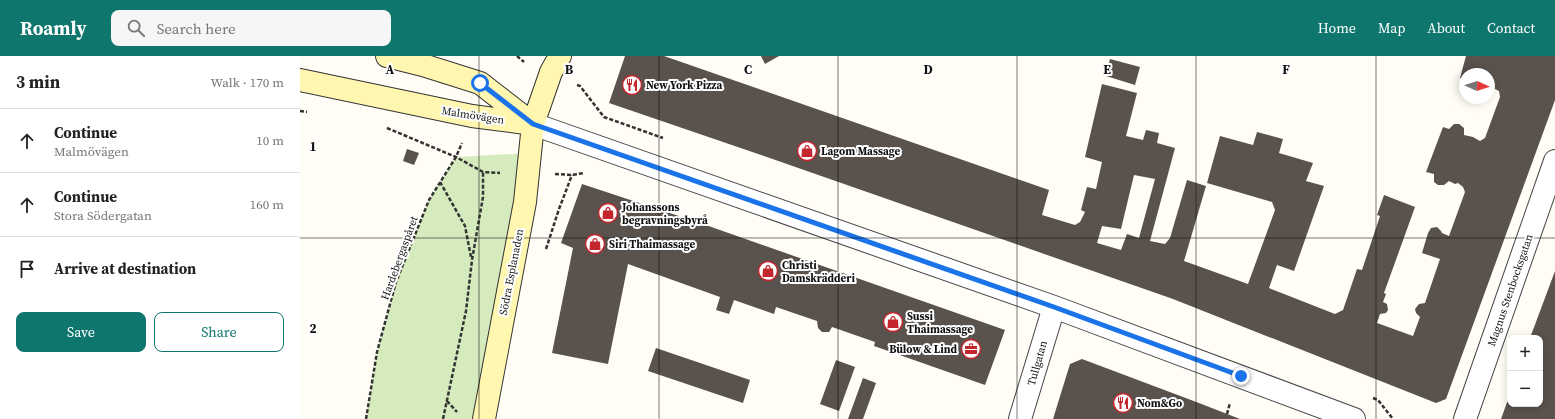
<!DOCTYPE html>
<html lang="en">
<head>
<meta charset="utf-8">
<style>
  :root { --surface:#fff; --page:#f6f6f6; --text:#222; --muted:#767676; --line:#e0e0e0; --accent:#0f766e }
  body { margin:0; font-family:"Source Serif 4",serif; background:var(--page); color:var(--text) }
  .controls { position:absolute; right:12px; bottom:12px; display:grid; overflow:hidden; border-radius:8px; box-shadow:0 2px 10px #0003 }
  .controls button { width:36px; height:36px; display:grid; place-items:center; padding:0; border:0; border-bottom:1px solid var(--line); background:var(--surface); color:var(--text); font:20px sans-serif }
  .compass { position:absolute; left:1159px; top:12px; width:36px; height:36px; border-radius:50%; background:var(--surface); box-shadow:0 2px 10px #0003; rotate:93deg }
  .stop { position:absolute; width:12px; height:12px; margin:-9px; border:3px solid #1a73e8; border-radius:50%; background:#fff }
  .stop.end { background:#1a73e8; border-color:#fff; box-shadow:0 1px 4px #0008 }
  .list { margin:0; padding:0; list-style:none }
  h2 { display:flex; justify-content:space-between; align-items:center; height:52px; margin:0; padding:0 16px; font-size:17px }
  h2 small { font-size:13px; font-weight:400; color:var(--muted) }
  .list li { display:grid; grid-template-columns:26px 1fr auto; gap:12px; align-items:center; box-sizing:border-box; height:64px; padding:0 16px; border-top:1px solid var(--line) }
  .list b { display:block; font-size:15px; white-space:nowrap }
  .list p { margin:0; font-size:13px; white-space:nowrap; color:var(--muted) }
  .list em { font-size:13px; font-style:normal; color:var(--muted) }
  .actions { display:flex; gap:8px; padding:12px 16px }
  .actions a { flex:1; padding:9px 0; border:1px solid var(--accent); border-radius:8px; text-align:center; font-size:14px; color:var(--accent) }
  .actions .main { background:var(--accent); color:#fff }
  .icon { flex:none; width:22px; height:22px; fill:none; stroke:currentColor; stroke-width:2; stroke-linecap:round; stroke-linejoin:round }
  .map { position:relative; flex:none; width:1255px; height:363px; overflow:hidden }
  header { display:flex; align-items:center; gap:24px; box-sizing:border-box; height:56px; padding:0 20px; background:var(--accent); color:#fff }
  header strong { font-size:19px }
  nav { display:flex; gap:22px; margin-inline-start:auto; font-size:14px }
  .search { width:280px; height:36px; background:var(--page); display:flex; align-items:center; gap:10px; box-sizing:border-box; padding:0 14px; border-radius:8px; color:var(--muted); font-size:15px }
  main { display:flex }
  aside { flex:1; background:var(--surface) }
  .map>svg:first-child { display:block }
  .green { fill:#d5ebbd }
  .building { fill:#5a524d; fill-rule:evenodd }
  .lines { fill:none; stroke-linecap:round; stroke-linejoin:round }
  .street-casing { stroke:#444; stroke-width:24 }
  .secondary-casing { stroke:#333; stroke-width:24 }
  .path { stroke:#333; stroke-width:2.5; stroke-dasharray:4 2; stroke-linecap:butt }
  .street { stroke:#fff; stroke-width:22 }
  .secondary { stroke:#fff6b0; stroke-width:22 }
  .route { stroke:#1a73e8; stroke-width:5 }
  .grid { fill:none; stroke:#111; stroke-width:1; stroke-opacity:0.55 }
  .labels { text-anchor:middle; stroke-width:4; stroke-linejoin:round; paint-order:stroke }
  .poi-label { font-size:11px; font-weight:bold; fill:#111; stroke:#fff; text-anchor:start }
  .street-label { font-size:11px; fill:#111; stroke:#fff }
  .grid-label { font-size:13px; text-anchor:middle; font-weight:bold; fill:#111; stroke:#fff; stroke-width:4; stroke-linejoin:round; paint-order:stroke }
</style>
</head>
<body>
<header>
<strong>Roamly</strong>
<div class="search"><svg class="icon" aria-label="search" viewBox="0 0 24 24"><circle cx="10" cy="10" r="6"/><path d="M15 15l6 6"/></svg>Search here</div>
<nav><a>Home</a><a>Map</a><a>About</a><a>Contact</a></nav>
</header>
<main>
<aside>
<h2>3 min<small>Walk · 170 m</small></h2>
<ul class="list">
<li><svg class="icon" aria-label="ahead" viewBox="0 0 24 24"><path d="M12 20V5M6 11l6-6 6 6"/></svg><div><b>Continue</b><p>Malmövägen</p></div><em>10 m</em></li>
<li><svg class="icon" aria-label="ahead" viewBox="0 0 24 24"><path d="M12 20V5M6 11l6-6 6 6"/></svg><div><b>Continue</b><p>Stora Södergatan</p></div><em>160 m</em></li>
<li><svg class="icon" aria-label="arrive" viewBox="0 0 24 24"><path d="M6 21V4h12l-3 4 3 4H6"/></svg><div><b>Arrive at destination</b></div></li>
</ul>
<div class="actions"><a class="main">Save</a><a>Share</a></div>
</aside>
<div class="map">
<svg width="1255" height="363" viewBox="0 0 1255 363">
  <rect width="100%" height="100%" fill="#fffdf5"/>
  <!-- green -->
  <path class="green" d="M 231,97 L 184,363 L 66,363 L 77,296 L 96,226 L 129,144 L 156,101 Z"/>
  <!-- building -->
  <path class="building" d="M 325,0 L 364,0 L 749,134 L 742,159 L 775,169 L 780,166 L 785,156 L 781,154 L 787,131 L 796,133 L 802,106 L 785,101 L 802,28 L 837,37 L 826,80 L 843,84 L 846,74 L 859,77 L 857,87 L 875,92 L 850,185 L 865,188 L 870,182 L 887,124 L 906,130 L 884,205 L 948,228 L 975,154 L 972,146 L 907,127 L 920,80 L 953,89 L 957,76 L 983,83 L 979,97 L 1013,107 L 1006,125 L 1024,130 L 994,215 L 977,209 L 969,232 L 1035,258 L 1043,254 L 1057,213 L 1062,214 L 1080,160 L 1077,159 L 1084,139 L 1115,151 L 1084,237 L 1086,238 L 1083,246 L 1087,248 L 1088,254 L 1086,257 L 1080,258 L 1077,267 L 1113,280 L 1120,261 L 1116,257 L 1115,253 L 1119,248 L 1125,247 L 1140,203 L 1122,197 L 1128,177 L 1131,172 L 1137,171 L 1141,175 L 1142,177 L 1149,180 L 1165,136 L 1163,131 L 1158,127 L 1155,128 L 1149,125 L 1144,129 L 1138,129 L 1134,126 L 1134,118 L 1126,116 L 1143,71 L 1149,73 L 1154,68 L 1159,68 L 1164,72 L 1164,79 L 1173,81 L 1180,85 L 1185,82 L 1200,41 L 1199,35 L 1193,32 L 1189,33 L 1189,18 L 1165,18 L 1165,23 L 1160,22 L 1166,0 L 1255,0 L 1255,44 L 1146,343 L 1136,347 L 873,243 L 464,100 L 309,47 ZM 834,119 L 855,123 L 839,182 L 827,178 L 821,194 L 797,187 L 802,170 L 821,173 Z
    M 461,0 L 479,0 L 465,8 Z
    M 810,3 L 840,11 L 835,29 L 806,20 Z
    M 107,93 L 119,97 L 114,109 L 103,105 Z
    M 282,128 L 400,167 L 705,274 L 685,329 L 574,290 L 575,286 L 532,271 L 529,276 L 522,276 L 518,272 L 517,265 L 476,251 L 474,258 L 434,244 L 429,258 L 416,254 L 420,241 L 328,208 L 308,308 L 252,297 L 273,192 L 261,187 Z
    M 1255,215 L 1255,363 L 1201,363 L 1210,338 L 1210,348 L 1240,348 L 1240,282 L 1230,282 Z
    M 356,292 L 450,324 L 443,347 L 348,315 Z
    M 782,303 L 899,347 L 940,363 L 753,363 L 770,308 Z
    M 536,304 L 555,311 L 539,355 L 520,348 Z
    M 563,322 L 576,327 L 563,363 L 548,363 Z"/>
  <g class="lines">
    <!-- street casing -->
    <g class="street-casing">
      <path id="street" d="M 233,68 L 754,251 L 1054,363
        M 720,363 L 754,251
        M 1165,363 L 1255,105"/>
    </g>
    <!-- secondary casing -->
    <g class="secondary-casing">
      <path id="secondary" d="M 87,0 L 123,9 L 180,27 L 233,68
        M 0,24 L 172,60 L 233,68
        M 184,363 L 225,146 L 233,68 L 251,16 L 260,0"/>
    </g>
    <!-- path -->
    <path class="path" d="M 217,0 L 224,6
      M 277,29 L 280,30 L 304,61 L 363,82
      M 0,55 L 7,56
      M 87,72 L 156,101 L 183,116 L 200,117
      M 255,118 L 272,119 L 284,117
      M 140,126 L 165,170 L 171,201
      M 246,193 L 259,153 L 272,119
      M 1073,342 L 1078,344 L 1093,363
      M 147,345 L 157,356
      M 927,358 L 930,347
      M 66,363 L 77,296 L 96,226 L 129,144 L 156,101 L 162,87
      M 143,363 L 166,255 L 172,204 L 183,141 L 183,116"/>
    <!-- street -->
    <use href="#street" class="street"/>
    <!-- secondary -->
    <use href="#secondary" class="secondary"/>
  </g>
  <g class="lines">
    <!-- route -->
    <path class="route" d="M 180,27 L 233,68 L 754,251 L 941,320"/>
  </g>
  <!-- grid -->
  <path class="grid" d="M 179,0 L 179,363M 359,0 L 359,363M 538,0 L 538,363M 717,0 L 717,363M 896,0 L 896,363M 1076,0 L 1076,363M 0,182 L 1255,182"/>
  <!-- icons -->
  <defs>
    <g id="restaurant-ring" transform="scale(1)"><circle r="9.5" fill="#fff" stroke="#c4262e" stroke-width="1.5"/><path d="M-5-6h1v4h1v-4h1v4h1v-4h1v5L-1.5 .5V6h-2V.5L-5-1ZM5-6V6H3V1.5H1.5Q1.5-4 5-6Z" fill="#c4262e"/></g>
    <g id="shop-ring" transform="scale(1)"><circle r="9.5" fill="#fff" stroke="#c4262e" stroke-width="1.5"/><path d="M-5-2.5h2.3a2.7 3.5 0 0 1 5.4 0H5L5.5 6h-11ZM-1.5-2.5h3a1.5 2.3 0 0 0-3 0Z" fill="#c4262e"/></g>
    <g id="office-ring" transform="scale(1)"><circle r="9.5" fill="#fff" stroke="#c4262e" stroke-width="1.5"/><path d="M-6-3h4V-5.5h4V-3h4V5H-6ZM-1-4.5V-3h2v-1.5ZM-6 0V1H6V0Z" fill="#c4262e"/></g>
  </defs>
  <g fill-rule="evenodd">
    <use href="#restaurant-ring" x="332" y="29"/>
    <use href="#shop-ring" x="507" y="95"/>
    <use href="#shop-ring" x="308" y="157"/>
    <use href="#shop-ring" x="295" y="188"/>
    <use href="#shop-ring" x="468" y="215"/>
    <use href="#shop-ring" x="593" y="266"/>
    <use href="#office-ring" x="671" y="293"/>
    <use href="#restaurant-ring" x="823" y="347"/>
  </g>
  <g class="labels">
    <!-- poi labels -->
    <g class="poi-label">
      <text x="346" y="33">New York Pizza</text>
      <text x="521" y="99">Lagom Massage</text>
      <text x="322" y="155">Johanssons<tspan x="322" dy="13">begravningsbyrå</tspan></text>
      <text x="309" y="192">Siri Thaimassage</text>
      <text x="482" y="213">Christi<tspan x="482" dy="13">Damskrädderi</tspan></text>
      <text x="607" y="264">Sussi<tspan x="607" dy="13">Thaimassage</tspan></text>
      <text x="657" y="297" text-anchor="end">Bülow &amp; Lind</text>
      <text x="837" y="351">Nom&amp;Go</text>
    </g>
    <!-- street labels -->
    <g class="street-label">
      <text transform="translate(173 59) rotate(9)" y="4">Malmövägen</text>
      <text transform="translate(99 202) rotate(-70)" y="4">Hardebergaspåret</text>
      <text transform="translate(211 216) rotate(-79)" y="4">Södra Esplanaden</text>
      <text transform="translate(1210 234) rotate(-71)" y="4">Magnus Stenbocksgatan</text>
      <text transform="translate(737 307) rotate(-74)" y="4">Tullgatan</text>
    </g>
  </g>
  <g class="grid-label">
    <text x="90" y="18">A</text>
    <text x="269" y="18">B</text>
    <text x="448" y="18">C</text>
    <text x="628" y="18">D</text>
    <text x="807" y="18">E</text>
    <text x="986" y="18">F</text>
    <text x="13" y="95">1</text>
    <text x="13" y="277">2</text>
  </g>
</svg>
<div class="controls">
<button>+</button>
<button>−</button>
</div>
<svg class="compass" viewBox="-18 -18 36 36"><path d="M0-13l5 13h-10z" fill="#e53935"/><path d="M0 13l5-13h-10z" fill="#767676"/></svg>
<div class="stop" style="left:180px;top:27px"></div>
<div class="stop end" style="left:941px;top:320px"></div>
</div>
</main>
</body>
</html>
